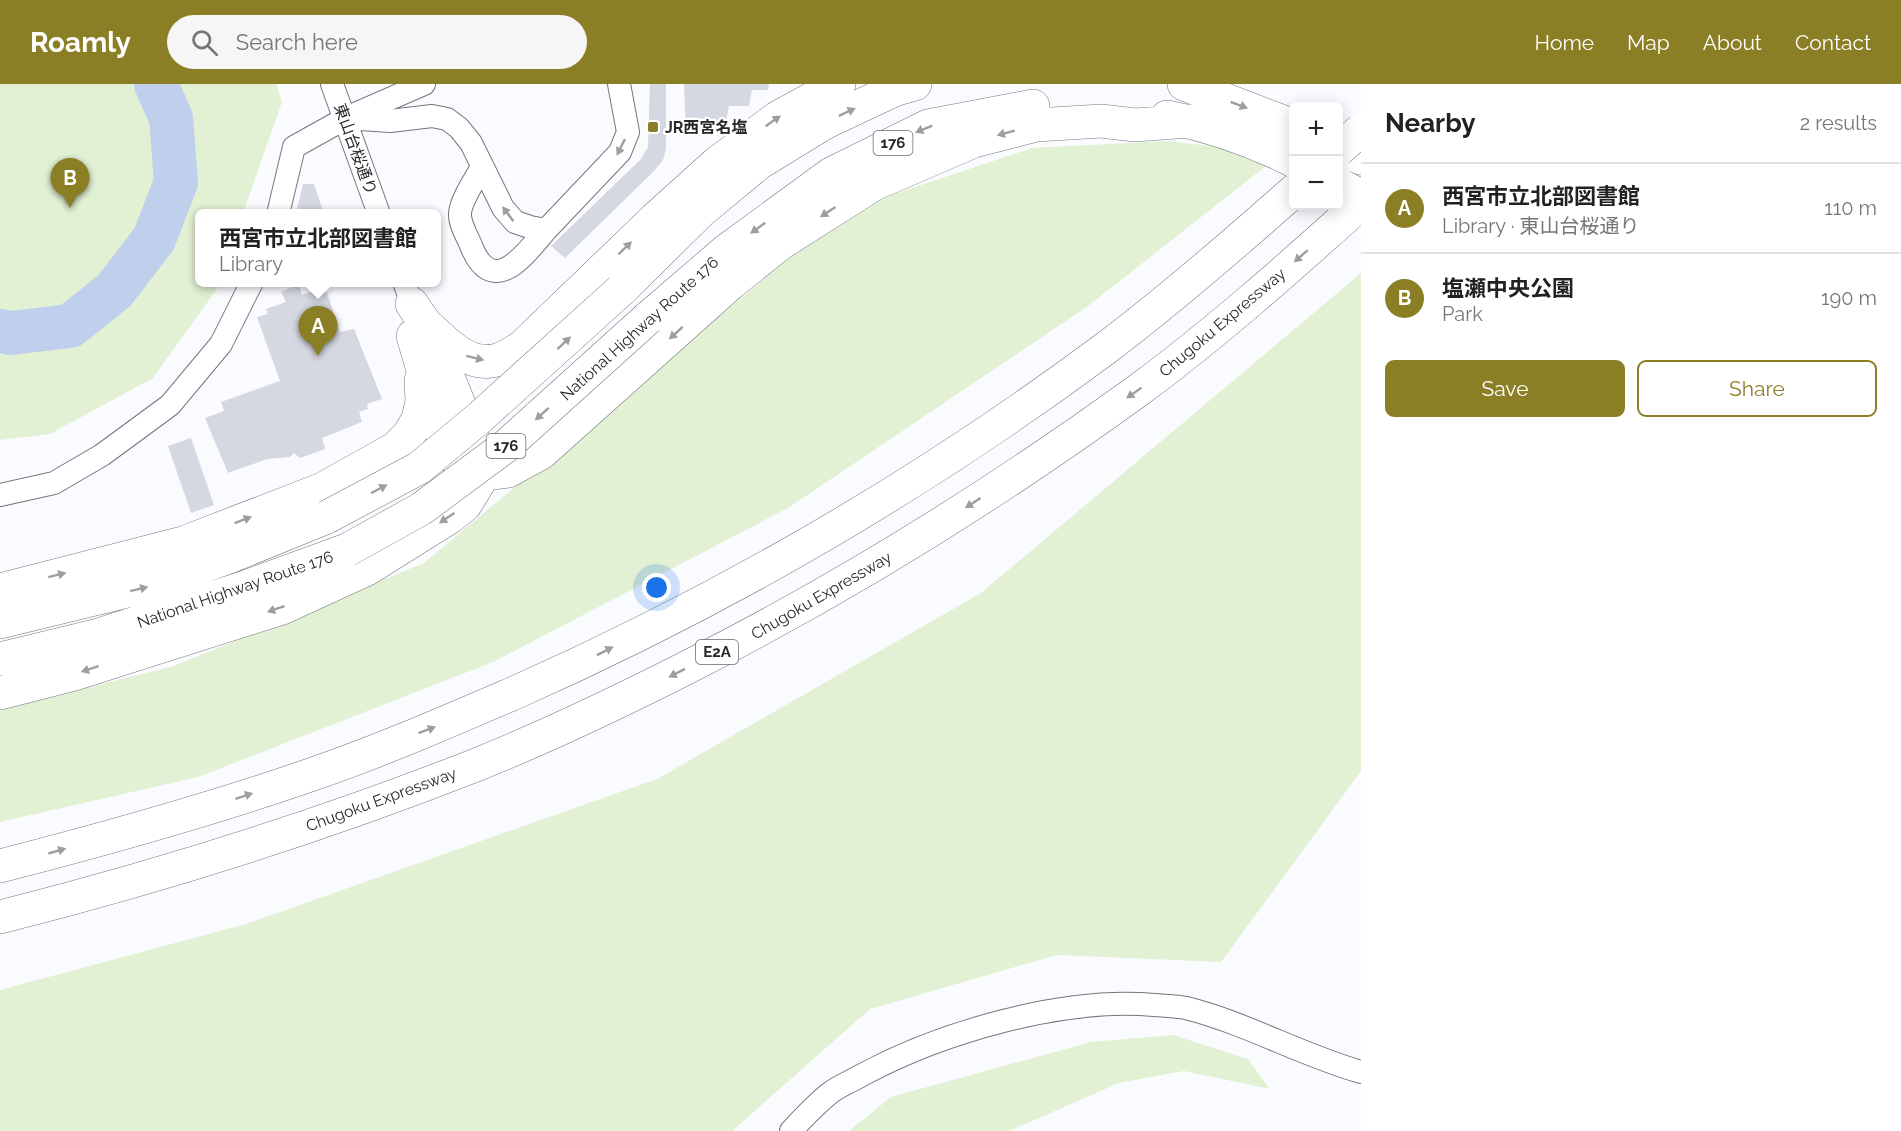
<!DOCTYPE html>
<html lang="en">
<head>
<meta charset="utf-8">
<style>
  :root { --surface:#fff; --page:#f6f6f6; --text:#222; --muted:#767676; --line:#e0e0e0; --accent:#8b7f26 }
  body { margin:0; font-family:Raleway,"Noto Sans JP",sans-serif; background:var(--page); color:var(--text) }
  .controls { position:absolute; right:18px; top:18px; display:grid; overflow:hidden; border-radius:9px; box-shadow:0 3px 15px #0003 }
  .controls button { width:54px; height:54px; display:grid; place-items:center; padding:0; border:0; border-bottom:2px solid var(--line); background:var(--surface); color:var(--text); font:30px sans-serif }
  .you { position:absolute; left:657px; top:504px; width:21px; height:21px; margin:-15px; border:4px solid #fff; border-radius:50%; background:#1a73e8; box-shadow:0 0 0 9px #1a73e833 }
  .badge { display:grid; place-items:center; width:39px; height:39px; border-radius:50%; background:var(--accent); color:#fff; font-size:20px; font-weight:700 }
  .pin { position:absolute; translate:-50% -50px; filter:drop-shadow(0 2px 3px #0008) }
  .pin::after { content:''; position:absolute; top:32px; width:21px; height:18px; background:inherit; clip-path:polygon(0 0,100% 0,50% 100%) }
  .popup { position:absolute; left:195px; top:125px; width:246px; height:78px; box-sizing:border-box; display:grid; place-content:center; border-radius:9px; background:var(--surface); filter:drop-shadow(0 2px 4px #0005); font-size:20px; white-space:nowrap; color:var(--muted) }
  .popup b { font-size:22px; color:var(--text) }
  .popup::after { content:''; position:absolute; left:50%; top:100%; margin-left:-12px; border:12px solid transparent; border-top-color:var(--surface) }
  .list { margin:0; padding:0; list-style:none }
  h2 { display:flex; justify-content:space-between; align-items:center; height:78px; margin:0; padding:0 24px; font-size:26px }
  h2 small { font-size:20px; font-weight:400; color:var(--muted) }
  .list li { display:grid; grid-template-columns:39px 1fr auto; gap:18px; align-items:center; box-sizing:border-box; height:90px; padding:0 24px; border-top:2px solid var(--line) }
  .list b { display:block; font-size:22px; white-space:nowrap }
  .list p { margin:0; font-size:20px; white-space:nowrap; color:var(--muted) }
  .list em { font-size:20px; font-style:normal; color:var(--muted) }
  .actions { display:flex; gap:12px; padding:18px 24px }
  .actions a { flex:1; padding:14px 0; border:2px solid var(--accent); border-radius:9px; text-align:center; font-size:21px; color:var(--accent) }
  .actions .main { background:var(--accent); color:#fff }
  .icon { flex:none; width:33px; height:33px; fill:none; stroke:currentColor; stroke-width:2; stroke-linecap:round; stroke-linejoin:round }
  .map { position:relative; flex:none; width:1361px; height:1047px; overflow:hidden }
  header { display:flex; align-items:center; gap:36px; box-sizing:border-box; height:84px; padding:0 30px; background:var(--accent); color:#fff }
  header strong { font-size:28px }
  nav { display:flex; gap:33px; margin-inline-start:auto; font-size:21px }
  .search { width:420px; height:54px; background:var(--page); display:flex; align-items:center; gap:15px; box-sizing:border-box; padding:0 21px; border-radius:33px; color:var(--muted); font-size:22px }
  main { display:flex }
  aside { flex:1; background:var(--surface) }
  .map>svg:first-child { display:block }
  .green { fill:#e2f0d3 }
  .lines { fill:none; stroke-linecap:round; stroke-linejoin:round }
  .river { stroke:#bfcfec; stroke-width:44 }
  .building { fill:#d5d7e1 }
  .minor-casing { stroke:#74767f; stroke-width:24 }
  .highway-casing { stroke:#74767f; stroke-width:34 }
  .minor { stroke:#fff; stroke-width:22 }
  .highway { stroke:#fff; stroke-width:33 }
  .highway-bridge-casing { stroke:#74767f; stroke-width:34; stroke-linecap:butt }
  .highway-bridge { stroke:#fff; stroke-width:33 }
  .oneway { fill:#9e9ea0 }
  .poi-dot { fill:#8b7f26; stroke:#fff; stroke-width:2 }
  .labels { text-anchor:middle; stroke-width:4.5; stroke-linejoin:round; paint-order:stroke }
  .shield { fill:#fff; stroke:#68686b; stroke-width:1.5 }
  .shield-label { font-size:15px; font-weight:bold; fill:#27282b }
  .poi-label { font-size:16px; font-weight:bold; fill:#27282b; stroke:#fff; text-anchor:start }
  .street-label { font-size:16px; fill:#27282b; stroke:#fff }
</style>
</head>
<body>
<header>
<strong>Roamly</strong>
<div class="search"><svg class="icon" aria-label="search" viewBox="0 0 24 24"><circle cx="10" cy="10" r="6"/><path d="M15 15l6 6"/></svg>Search here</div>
<nav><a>Home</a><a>Map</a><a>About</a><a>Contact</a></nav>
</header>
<main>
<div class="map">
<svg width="1361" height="1047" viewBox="0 0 1361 1047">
  <rect width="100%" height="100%" fill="#fafbff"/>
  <!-- green -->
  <path class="green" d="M 0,0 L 276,0 L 282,18 L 243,129 L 200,130 L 200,198 L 219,199 L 217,205 L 153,294 L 50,350 L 0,356 Z
    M 1168,57 L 1235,65 L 1271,78 L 1088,222 L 788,424 L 493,578 L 198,693 L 0,738 L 0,625 L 174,582 L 424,479 L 788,175 L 885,113 L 1032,64 Z
    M 1361,189 L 1361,687 L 1221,878 L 1057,871 L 870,925 L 732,1047 L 0,1047 L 0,906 L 246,840 L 657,695 L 981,509 Z
    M 1173,951 L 1248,975 L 1270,1005 L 1184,987 L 1119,999 L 1009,1047 L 849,1047 L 891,1013 L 1091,958 Z"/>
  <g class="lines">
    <!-- river -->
    <path class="river" d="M 0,247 L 11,249 L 70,242 L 114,207 L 154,155 L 176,98 L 171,34 L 156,0"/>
  </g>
  <!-- building -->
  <path class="building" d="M 650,0 L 666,0 L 666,65 L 663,76 L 654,87 L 565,174 L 551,162 L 641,75 L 648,63 Z
    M 684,0 L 769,0 L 768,6 L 752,6 L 749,22 L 729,22 L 726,37 L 708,38 L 706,52 L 686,52 Z
    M 303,100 L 314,100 L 324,130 L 296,130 Z
    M 299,200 L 302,211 L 325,203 L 340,248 L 354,245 L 382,315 L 367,320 L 368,325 L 359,328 L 362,338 L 322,354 L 325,365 L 300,374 L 294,369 L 290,373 L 267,375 L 228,389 L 205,334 L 224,327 L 221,318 L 280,297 L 257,233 L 268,230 L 266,225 L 286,218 L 281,208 Z
    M 191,354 L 214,421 L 191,429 L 168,362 Z"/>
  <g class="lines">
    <!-- minor casing -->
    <g class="minor-casing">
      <path id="minor" d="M 332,0 L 379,130
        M 346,34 L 390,37 L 432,32 L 447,35 L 459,44 L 471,59 L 503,124 L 515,138 L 530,143 L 546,146 L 620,68 L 628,48 L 619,0
        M 482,83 C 476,94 461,116 460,129 C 459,140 468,153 472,164 C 494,215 526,169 546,146
        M 278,130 L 294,63 L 346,34 L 424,0
        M 404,198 L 412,220
        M 0,411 L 54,399 L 102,371 L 170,321 L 221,260 L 252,198
        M 791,1047 C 803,1034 816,1020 830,1009 C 839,1002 852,997 862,991 C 942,948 1063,913 1154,921 C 1165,922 1176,922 1186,924 C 1246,939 1301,971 1361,988"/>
    </g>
    <!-- highway casing -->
    <g class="highway-casing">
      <path id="highway" d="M 1184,0 L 1294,42
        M 1167,33 C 1212,42 1253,56 1294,77
        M 1338,64 L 1361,74
        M 1338,100 L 1361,112
        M 621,206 L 701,127 L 759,79 L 826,38 L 894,6 L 915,0
        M 648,234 L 727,166 L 831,90 L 928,42 L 1033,22
        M 429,243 C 447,260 470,284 497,276 C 506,274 515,267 522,263 L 656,134 L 717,79 L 777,34 L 839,0
        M 413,252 L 443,353 L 448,366 L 461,381 L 478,391 L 508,387 L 541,369 L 731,199 L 781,159 L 874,100 L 974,57 L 1036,41 L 1101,37 L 1135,41 L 1189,37
        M 0,506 L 183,459 L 323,405 L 396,364 L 409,351 L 418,335 L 422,318 L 421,296
        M 0,538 L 148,502 L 229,473 L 327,433
        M 0,575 L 99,551 L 240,505 L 347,466
        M 0,609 L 74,590 L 282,524 L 367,485 L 450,433 L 465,421 L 484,390 L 484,381 L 427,242 L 412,220
        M 0,782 C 105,755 210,726 313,690 C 380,667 447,638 512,610 C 722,517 922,401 1106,264 C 1171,215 1233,161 1294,107
        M 0,833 C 162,792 321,742 476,681 C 548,652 619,618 688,583 C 846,503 997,409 1140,305 C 1217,248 1290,183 1361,119"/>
    </g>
    <!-- minor -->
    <use href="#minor" class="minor"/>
    <!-- highway -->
    <use href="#highway" class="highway"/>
    <!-- highway-bridge casing -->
    <g class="highway-bridge-casing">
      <path id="highway-bridge" d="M 1338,66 L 1361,46
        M 327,433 L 419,384 L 478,335 L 621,206
        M 347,466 L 421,425 L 506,362 L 648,234"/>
    </g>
    <!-- highway-bridge -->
    <use href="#highway-bridge" class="highway-bridge"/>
  </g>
  <!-- one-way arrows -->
  <defs><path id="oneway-solid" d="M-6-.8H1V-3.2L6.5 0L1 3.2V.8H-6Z" transform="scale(1.5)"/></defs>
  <g class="oneway">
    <use href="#oneway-solid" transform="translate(1239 21) rotate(21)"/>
    <use href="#oneway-solid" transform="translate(847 28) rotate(-25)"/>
    <use href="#oneway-solid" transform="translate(773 37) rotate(-35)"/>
    <use href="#oneway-solid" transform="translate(924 45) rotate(158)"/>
    <use href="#oneway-solid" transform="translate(1006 49) rotate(165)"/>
    <use href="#oneway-solid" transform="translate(621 63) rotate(116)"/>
    <use href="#oneway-solid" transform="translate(828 128) rotate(147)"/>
    <use href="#oneway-solid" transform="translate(508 130) rotate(-127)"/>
    <use href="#oneway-solid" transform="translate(758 144) rotate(144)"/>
    <use href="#oneway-solid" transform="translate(625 164) rotate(-44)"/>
    <use href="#oneway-solid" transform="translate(1301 172) rotate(139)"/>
    <use href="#oneway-solid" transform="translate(676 249) rotate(138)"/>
    <use href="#oneway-solid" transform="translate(564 259) rotate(-43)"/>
    <use href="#oneway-solid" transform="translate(475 274) rotate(14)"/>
    <use href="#oneway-solid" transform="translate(1134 309) rotate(145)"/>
    <use href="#oneway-solid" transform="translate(542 330) rotate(138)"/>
    <use href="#oneway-solid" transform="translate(379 405) rotate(-28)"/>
    <use href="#oneway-solid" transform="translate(973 419) rotate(147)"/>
    <use href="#oneway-solid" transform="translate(447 434) rotate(146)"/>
    <use href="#oneway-solid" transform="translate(243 436) rotate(-21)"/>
    <use href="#oneway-solid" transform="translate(57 491) rotate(-14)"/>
    <use href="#oneway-solid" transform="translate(139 505) rotate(-14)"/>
    <use href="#oneway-solid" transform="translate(276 525) rotate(161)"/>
    <use href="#oneway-solid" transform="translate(605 567) rotate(-27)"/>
    <use href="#oneway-solid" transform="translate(90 585) rotate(162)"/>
    <use href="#oneway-solid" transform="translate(677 589) rotate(153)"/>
    <use href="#oneway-solid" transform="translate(427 646) rotate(-21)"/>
    <use href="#oneway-solid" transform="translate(244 712) rotate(-18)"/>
    <use href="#oneway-solid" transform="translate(57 767) rotate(-16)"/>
  </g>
  <!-- markers -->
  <rect class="poi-dot" x="647" y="37" width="12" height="12" rx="3"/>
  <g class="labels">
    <!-- shield labels -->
    <g class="shield">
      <rect x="873.5" y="47" width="39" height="24" rx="4.5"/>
      <rect x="486.5" y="350" width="39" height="24" rx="4.5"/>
      <rect x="696" y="556" width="42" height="24" rx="4.5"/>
    </g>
    <g class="shield-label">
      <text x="893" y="64">176</text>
      <text x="506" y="367">176</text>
      <text x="717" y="573">E2A</text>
    </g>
    <!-- poi labels -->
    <g class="poi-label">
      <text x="665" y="49">JR西宮名塩</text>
    </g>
    <!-- street labels -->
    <g class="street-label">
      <text transform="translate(356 65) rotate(70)" y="6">東山台桜通り</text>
      <text transform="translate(1222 238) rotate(-40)" y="6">Chugoku Expressway</text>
      <text transform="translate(639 244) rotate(-42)" y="6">National Highway Route 176</text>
      <text transform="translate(235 505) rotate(-19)" y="6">National Highway Route 176</text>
      <text transform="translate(821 511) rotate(-30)" y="6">Chugoku Expressway</text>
      <text transform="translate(381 715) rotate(-20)" y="6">Chugoku Expressway</text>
    </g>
  </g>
</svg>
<div class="controls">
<button>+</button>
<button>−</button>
</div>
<div class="you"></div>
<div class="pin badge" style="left:318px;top:272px">A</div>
<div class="popup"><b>西宮市立北部図書館</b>Library</div>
<div class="pin badge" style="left:70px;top:124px">B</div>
</div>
<aside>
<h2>Nearby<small>2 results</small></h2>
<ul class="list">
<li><span class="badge">A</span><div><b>西宮市立北部図書館</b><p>Library · 東山台桜通り</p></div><em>110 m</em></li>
<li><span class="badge">B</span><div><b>塩瀬中央公園</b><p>Park</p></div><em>190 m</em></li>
</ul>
<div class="actions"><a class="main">Save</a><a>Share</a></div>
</aside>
</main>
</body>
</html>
